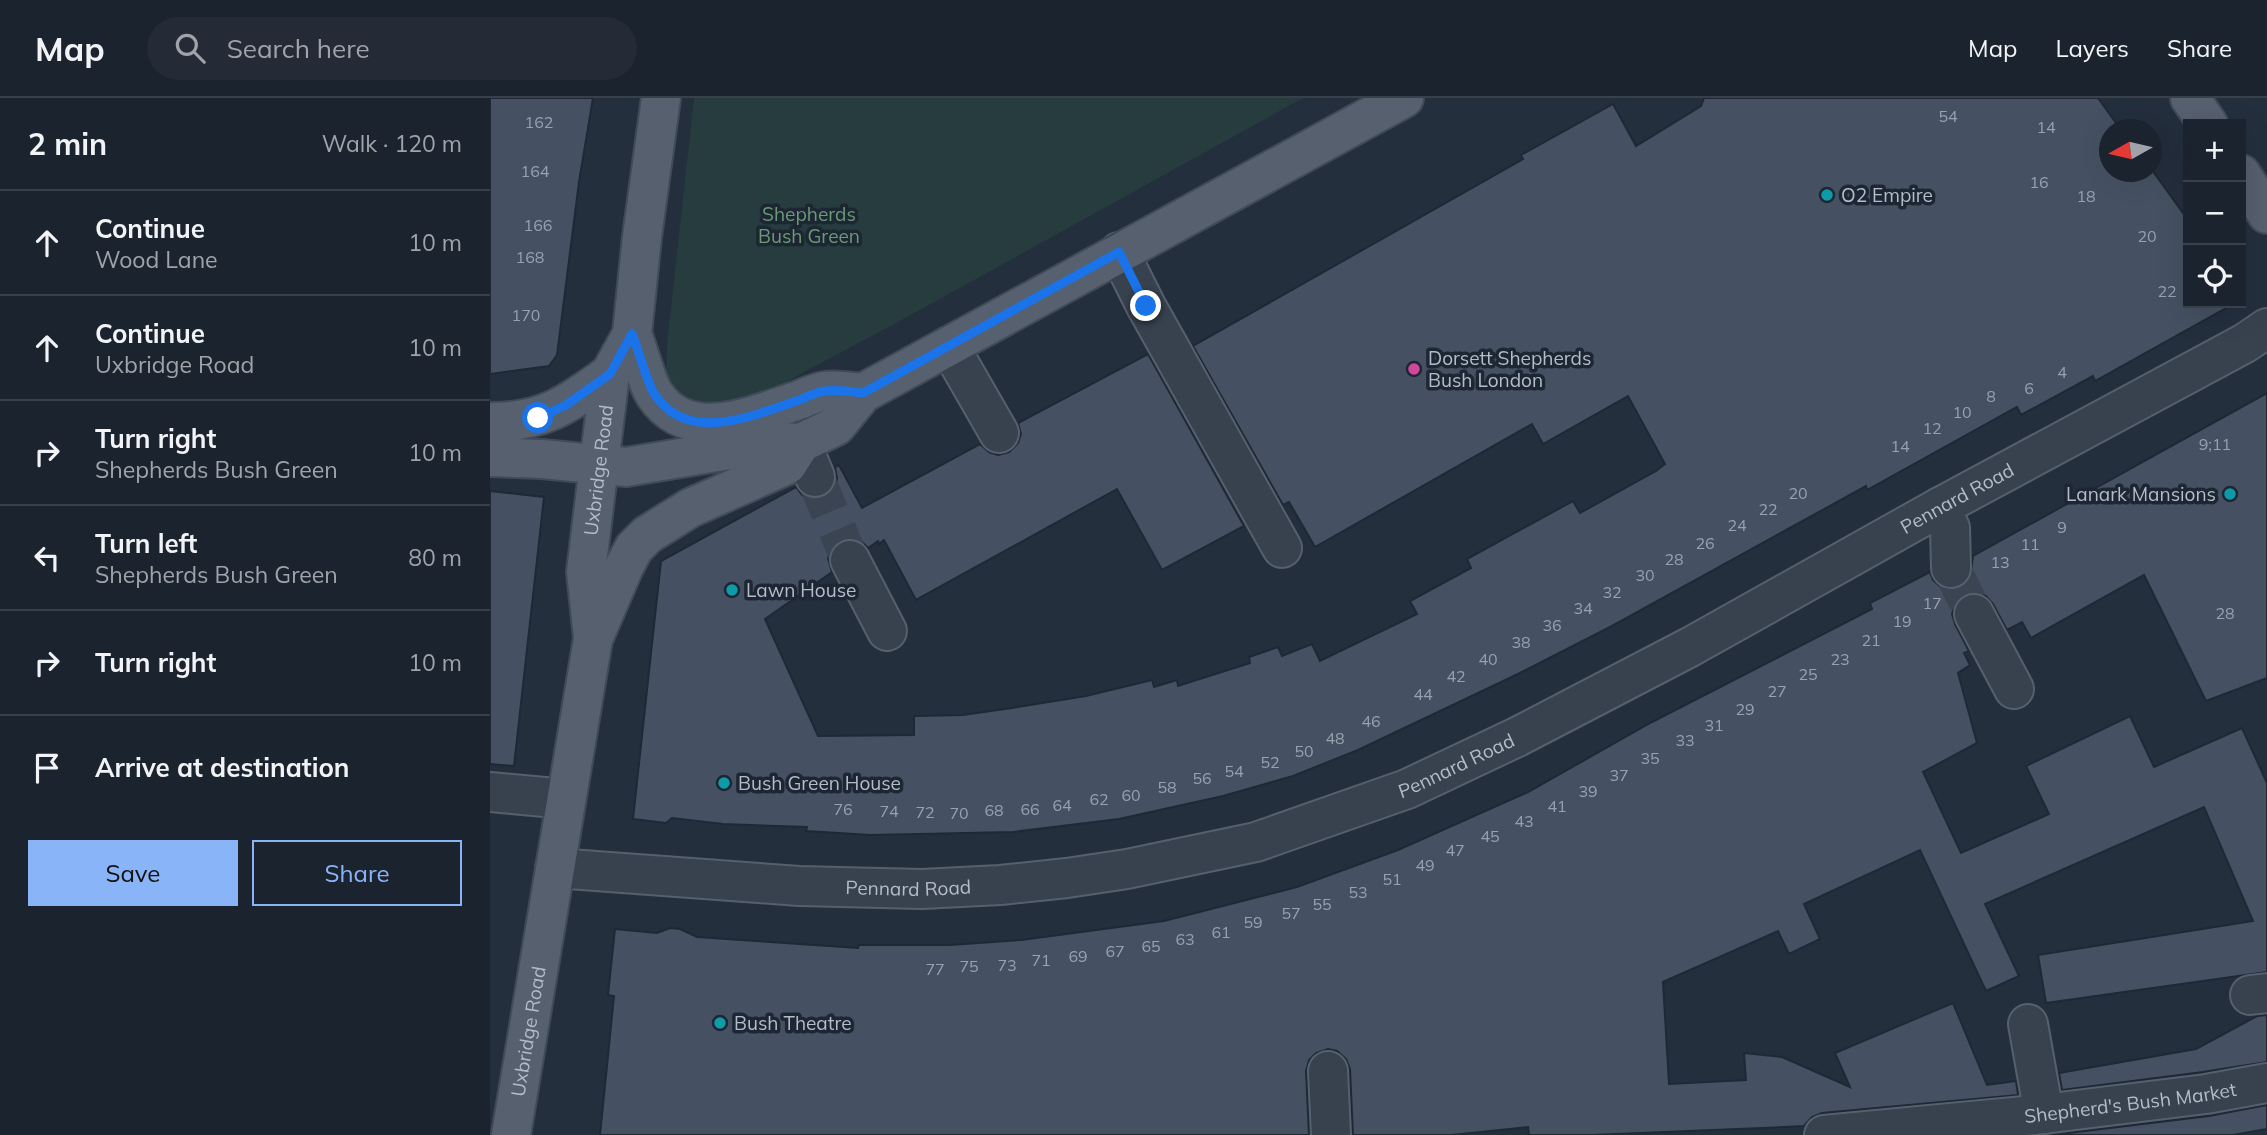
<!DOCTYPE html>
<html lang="en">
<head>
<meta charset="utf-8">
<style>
  :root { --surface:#1b232e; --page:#242b36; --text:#f1f3f6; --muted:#a0a4aa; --line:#39404a; --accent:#8ab4f8 }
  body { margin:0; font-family:Mulish,sans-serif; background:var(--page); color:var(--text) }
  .controls { position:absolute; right:21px; top:21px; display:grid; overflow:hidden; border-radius:0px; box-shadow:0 7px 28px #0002 }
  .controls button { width:63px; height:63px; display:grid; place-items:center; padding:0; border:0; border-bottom:2px solid var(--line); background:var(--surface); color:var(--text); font:35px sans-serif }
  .compass { position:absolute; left:1609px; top:21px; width:63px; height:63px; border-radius:50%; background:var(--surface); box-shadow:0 7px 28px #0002; rotate:262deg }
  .stop { position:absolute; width:21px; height:21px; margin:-16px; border:5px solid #1a73e8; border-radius:50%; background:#fff }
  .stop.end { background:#1a73e8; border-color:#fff; box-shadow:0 2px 7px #0008 }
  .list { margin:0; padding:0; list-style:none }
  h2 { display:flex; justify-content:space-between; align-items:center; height:91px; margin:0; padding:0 28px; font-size:30px }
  h2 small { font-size:23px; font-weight:400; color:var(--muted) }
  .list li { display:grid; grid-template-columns:46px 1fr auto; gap:21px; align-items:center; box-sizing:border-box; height:105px; padding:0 28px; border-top:2px solid var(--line) }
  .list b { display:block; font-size:26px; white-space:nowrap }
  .list p { margin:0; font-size:23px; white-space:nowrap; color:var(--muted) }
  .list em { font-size:23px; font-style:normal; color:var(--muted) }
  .actions { display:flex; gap:14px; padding:21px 28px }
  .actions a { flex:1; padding:16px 0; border:2px solid var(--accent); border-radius:0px; text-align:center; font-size:24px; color:var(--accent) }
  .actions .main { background:var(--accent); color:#111 }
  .icon { flex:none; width:38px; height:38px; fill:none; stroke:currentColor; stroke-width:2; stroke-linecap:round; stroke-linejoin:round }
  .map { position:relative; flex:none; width:1777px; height:1037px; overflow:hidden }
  header { display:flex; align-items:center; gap:42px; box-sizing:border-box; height:98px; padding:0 35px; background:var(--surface); border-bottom:2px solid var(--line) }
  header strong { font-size:33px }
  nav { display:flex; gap:38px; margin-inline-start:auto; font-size:24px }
  .search { width:490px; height:63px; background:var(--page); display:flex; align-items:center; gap:18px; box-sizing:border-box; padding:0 24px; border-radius:38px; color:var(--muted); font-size:26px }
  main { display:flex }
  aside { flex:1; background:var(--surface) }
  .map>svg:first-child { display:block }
  .green { fill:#263c3f }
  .building { fill:#455162; stroke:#1f2835; stroke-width:2 }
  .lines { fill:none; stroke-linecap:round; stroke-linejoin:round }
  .minor-tunnel { stroke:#3a4453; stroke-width:38; stroke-dasharray:38 19; stroke-linecap:butt }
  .minor-casing { stroke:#565f6c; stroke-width:42 }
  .major-casing { stroke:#414a57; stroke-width:42 }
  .minor { stroke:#38414e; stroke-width:38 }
  .major { stroke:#56606e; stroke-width:38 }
  .route { stroke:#1a73e8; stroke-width:9 }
  .culture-dot { fill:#0f9aa8; stroke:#1d2633; stroke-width:2.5 }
  .hotel-dot { fill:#d1479c; stroke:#1d2633; stroke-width:2.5 }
  .labels { text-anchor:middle; stroke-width:7; stroke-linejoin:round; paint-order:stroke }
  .number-label { font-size:16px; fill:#98a1af }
  .poi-label { font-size:19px; fill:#b4bcc9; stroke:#1d2633; text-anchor:start }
  .park-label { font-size:19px; fill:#6b9a76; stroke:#1d2633 }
  .street-label { font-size:19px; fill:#b4bcc9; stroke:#1d2633 }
</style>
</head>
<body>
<header>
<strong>Map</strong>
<div class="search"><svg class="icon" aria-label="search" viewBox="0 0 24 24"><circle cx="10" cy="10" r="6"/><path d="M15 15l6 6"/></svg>Search here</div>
<nav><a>Map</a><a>Layers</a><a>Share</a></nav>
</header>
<main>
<aside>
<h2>2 min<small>Walk · 120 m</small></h2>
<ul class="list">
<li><svg class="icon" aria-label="ahead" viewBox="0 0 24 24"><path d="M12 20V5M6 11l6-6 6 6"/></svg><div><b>Continue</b><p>Wood Lane</p></div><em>10 m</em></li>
<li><svg class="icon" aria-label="ahead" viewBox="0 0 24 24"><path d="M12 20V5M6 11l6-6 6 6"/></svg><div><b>Continue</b><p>Uxbridge Road</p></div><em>10 m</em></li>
<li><svg class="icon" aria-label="right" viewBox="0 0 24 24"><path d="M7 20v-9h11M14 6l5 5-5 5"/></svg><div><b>Turn right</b><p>Shepherds Bush Green</p></div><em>10 m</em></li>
<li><svg class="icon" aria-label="left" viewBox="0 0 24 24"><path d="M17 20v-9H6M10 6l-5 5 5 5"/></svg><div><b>Turn left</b><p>Shepherds Bush Green</p></div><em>80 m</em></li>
<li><svg class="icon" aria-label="right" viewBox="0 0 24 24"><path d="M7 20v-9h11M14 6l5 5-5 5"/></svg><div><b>Turn right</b></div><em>10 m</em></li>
<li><svg class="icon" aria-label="arrive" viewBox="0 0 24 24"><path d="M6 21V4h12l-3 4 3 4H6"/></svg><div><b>Arrive at destination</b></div></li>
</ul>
<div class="actions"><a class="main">Save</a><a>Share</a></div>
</aside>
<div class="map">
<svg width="1777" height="1037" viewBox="0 0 1777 1037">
  <rect width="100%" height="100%" fill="#242f3e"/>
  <!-- green -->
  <path class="green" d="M 204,0 L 813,0 L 408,224 L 314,274 L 260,306 L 198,310 L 176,283 L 177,247 Z"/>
  <!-- building -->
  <path class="building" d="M 0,0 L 103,0 L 89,84 L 67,257 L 59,268 L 0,276 Z
    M 1214,0 L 1608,0 L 1631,32 L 1620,32 L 1620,74 L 1662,72 L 1698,122 L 1698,205 L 1745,205 L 1605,283 L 1603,278 L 1531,317 L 1527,309 L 1377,392 L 1376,388 L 1122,528 L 1028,576 L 868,652 L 803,678 L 733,698 L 629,721 L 523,734 L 381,737 L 316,733 L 317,729 L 233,726 L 182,720 L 176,725 L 143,721 L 171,463 L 306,389 L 312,397 L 321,401 L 334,399 L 343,392 L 347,381 L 345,369 L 349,367 L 372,410 L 490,346 L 499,354 L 508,357 L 519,354 L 528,345 L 531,336 L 528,325 L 658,256 L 754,428 L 672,472 L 627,391 L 426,502 L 394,442 L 389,446 L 388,443 L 378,450 L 371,443 L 362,440 L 351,442 L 342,450 L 338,460 L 342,474 L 275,521 L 328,638 L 424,637 L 424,618 L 473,617 L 522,610 L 596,598 L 662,582 L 664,589 L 687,582 L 688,588 L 760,565 L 759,559 L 788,549 L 792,558 L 822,546 L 830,563 L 927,516 L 920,503 L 981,470 L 977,461 L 1083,403 L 1090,415 L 1166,373 L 1175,366 L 1138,298 L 1053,346 L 1042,326 L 825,449 L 799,404 L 793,407 L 703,248 L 1033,61 L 1031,57 L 1123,6 L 1146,48 L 1211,8 Z
    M 1777,295 L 1777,580 L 1716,603 L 1654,477 L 1541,540 L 1532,524 L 1517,532 L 1503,506 L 1496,498 L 1485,494 L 1474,496 L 1466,504 L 1462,516 L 1465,526 L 1479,553 L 1474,555 L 1480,567 L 1468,575 L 1487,645 L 1433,674 L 1471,755 L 1559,716 L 1536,668 L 1640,618 L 1664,669 L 1752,630 L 1777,685 L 1777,874 L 1556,905 L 1548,857 L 1763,823 L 1714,709 L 1495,806 L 1529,878 L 1496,893 L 1430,752 L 1314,806 L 1330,841 L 1299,856 L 1288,833 L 1173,884 L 1179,986 L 1256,982 L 1254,955 L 1292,959 L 1360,989 L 1345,955 L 1463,905 L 1497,987 L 1526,983 L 1528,997 L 1332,1015 L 1322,1019 L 1314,1028 L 1272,1030 L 1102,1037 L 1039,1037 L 1038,1029 L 962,1037 L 863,1037 L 860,971 L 856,961 L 847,953 L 838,951 L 826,955 L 819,962 L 816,973 L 819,1037 L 110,1037 L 124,898 L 118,897 L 125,831 L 167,835 L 180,830 L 190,831 L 207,839 L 368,850 L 369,847 L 460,847 L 531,842 L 674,823 L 807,789 L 908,752 L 1038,694 L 1162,624 L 1382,511 L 1380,505 L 1440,474 L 1443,482 L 1451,489 L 1461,492 L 1472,489 L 1480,480 L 1483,458 Z
    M 0,393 L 54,399 L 24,668 L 0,666 Z
    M 1777,917 L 1777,964 L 1713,974 L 1572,992 L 1569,975 L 1706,951 L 1767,918 Z
    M 1777,1007 L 1777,1031 L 1743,1037 L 1562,1037 L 1719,1018 Z"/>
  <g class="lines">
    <!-- minor-tunnel -->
    <path class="minor-tunnel" d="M 325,379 L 360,462
      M 1461,470 L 1484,516"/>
    <!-- minor casing -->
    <g class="minor-casing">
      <g id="minor">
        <path d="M 629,154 L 656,208 L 792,450"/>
        <path d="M 459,248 L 509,335"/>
        <path d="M 311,345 L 325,379"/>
        <path d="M 1450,409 L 1460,430 L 1461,470"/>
        <path d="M 360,462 L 397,533"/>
        <path d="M 1484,516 L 1524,591"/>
        <path d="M 0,694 L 76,701"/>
        <path id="s1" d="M 65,770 L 309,788 L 432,791 L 510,787 L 577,780 L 637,771 L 766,744 L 917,691 L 1027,639 L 1200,549 L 1450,409 L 1755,245 L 1777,230"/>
        <path d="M 1760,897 L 1777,895"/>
        <path d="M 1538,926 L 1554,1016"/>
        <path d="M 838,973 L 841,1037"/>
        <path id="s2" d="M 1334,1037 L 1545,1017 L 1716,996 L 1777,985"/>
      </g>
    </g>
    <!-- major casing -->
    <g class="major-casing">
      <g id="major">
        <path d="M 1700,0 L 1718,26"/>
        <path d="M 1751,76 L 1777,116"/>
        <path d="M 142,236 C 148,250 157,286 165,297 C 199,347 264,317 309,302 C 317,299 326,294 335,293 C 347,291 361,294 373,295"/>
        <path d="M 0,324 C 56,324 77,306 120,276"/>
        <path d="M 0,359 L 52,361 L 136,369 L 288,344 L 311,345 L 346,328 L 373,295 L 914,0"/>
        <path id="s3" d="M 103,539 L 96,474 L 120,276 L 142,236 L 152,139 L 171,0"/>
        <path id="s4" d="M 21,1037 L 103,541 L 134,469 L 144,450 L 157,437 L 200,410 L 297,367 L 311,345"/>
      </g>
    </g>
    <!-- minor -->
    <use href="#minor" class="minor"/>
    <!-- major -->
    <use href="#major" class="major"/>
  </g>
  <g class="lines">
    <!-- route -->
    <path class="route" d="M 48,320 L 76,307 L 120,276 L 142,236 C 148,250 157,286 165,297 C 199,347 264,317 309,302 C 317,299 326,294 335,293 C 347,291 361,294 373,295 L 629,154 L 656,208"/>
  </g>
  <!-- markers -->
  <g class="culture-dot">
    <circle cx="1337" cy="97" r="7"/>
    <circle cx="1740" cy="396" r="7"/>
    <circle cx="242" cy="492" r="7"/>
    <circle cx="234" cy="685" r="7"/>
    <circle cx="230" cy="925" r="7"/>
  </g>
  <circle class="hotel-dot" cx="924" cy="271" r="7"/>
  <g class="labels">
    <!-- number labels -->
    <g class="number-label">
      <text x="1458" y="24">54</text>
      <text x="49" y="30">162</text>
      <text x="1556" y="35">14</text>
      <text x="45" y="79">164</text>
      <text x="1549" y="90">16</text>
      <text x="1596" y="104">18</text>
      <text x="48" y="133">166</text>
      <text x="1657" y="144">20</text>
      <text x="40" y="165">168</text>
      <text x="1677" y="199">22</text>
      <text x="36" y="223">170</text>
      <text x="1572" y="280">4</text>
      <text x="1539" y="296">6</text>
      <text x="1501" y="304">8</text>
      <text x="1472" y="320">10</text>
      <text x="1442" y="336">12</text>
      <text x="1725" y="352">9;11</text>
      <text x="1410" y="354">14</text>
      <text x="1308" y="401">20</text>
      <text x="1278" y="417">22</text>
      <text x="1247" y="433">24</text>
      <text x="1572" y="435">9</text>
      <text x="1215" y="451">26</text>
      <text x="1540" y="452">11</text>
      <text x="1184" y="467">28</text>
      <text x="1510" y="470">13</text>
      <text x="1155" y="483">30</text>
      <text x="1122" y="500">32</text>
      <text x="1442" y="511">17</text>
      <text x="1093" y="516">34</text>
      <text x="1735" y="521">28</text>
      <text x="1412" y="529">19</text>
      <text x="1062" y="533">36</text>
      <text x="1381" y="548">21</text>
      <text x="1031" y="550">38</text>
      <text x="998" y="567">40</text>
      <text x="1350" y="567">23</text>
      <text x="1318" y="582">25</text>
      <text x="966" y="584">42</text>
      <text x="1287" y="599">27</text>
      <text x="933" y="602">44</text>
      <text x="1255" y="617">29</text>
      <text x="881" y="629">46</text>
      <text x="1224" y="633">31</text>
      <text x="845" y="646">48</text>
      <text x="1195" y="648">33</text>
      <text x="814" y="659">50</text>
      <text x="1160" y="666">35</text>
      <text x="780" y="670">52</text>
      <text x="744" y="679">54</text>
      <text x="1129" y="683">37</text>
      <text x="712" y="686">56</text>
      <text x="677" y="695">58</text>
      <text x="1098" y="699">39</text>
      <text x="641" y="703">60</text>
      <text x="609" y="707">62</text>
      <text x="572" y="713">64</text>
      <text x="1067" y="714">41</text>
      <text x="353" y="717">76</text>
      <text x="540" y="717">66</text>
      <text x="504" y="718">68</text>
      <text x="399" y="719">74</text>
      <text x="435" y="720">72</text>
      <text x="469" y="721">70</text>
      <text x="1034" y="729">43</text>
      <text x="1000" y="744">45</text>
      <text x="965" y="758">47</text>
      <text x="935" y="773">49</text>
      <text x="902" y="787">51</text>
      <text x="868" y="800">53</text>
      <text x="832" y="812">55</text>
      <text x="801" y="821">57</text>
      <text x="763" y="830">59</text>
      <text x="731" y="840">61</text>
      <text x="695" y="847">63</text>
      <text x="661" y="854">65</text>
      <text x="625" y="859">67</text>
      <text x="588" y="864">69</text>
      <text x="551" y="868">71</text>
      <text x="517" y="873">73</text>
      <text x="479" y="874">75</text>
      <text x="445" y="877">77</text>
    </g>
    <!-- poi labels -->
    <g class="poi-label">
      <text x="1351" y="104">O2 Empire</text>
      <text x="938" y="267">Dorsett Shepherds<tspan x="938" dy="22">Bush London</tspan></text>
      <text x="1726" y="403" text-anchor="end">Lanark Mansions</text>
      <text x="256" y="499">Lawn House</text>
      <text x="248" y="692">Bush Green House</text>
      <text x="244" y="932">Bush Theatre</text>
    </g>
    <!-- park labels -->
    <g class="park-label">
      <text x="319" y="123">Shepherds<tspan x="319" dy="22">Bush Green</tspan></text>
    </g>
    <!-- street labels -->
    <g class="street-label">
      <text dy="7" stroke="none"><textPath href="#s3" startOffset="168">Uxbridge Road</textPath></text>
      <text dy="7" stroke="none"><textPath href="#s1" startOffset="1488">Pennard Road</textPath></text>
      <text dy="7" stroke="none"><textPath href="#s1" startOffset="920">Pennard Road</textPath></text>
      <text dy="7" stroke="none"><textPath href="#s1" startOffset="354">Pennard Road</textPath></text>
      <text dy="7" stroke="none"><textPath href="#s4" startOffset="105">Uxbridge Road</textPath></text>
      <text dy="7" stroke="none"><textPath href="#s2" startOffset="308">Shepherd's Bush Market</textPath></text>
    </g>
  </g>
</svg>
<div class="controls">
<button>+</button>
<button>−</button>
<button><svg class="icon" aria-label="locate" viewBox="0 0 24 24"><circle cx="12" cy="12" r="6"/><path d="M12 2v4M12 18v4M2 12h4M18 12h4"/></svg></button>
</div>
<svg class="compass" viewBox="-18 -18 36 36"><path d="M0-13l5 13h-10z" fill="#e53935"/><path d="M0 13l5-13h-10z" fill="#a0a4aa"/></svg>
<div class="stop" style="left:48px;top:320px"></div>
<div class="stop end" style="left:656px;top:208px"></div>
</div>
</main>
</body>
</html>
